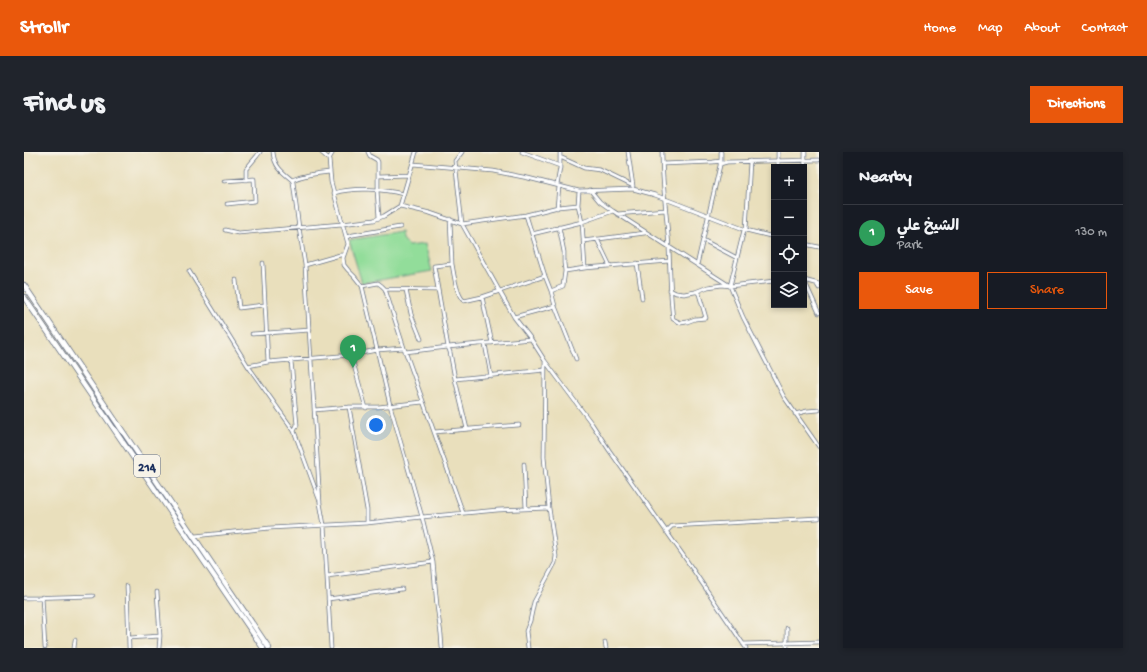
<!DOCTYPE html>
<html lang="en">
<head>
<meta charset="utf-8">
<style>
  :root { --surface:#171b24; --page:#20242c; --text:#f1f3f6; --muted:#9ea1a6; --line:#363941; --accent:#ea580c }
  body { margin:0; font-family:"Gochi Hand","Playpen Sans Arabic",sans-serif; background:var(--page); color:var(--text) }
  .controls { position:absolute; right:12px; top:12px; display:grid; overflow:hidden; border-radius:0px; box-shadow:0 2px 6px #0003 }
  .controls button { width:36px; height:36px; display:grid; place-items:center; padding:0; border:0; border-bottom:1px solid var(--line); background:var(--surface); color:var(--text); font:20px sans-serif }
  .you { position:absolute; left:352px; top:273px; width:14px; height:14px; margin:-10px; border:3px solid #fff; border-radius:50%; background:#1a73e8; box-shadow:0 0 0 6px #1a73e833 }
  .badge { display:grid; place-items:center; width:26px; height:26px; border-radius:50%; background:var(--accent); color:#fff; font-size:13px; font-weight:700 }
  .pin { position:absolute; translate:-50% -33px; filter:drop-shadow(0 1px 2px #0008) }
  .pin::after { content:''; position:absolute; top:21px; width:14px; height:12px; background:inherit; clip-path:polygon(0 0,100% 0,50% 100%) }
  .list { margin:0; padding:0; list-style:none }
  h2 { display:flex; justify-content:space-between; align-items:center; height:52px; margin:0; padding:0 16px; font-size:17px }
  h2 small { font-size:13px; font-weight:400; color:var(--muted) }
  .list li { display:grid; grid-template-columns:26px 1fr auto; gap:12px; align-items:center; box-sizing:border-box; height:56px; padding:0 16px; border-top:1px solid var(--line) }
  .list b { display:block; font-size:15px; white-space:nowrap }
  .list p { margin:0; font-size:13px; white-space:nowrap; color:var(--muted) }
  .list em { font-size:13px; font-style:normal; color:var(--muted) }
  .actions { display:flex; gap:8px; padding:12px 16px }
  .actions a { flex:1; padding:9px 0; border:1px solid var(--accent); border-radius:0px; text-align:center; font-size:14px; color:var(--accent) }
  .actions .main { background:var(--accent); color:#fff }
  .icon { flex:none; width:22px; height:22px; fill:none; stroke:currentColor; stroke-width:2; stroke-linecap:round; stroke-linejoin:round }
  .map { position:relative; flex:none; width:795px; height:496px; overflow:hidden; border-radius:0px }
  header { display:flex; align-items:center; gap:24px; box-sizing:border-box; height:56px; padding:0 20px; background:var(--accent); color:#fff }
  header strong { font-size:19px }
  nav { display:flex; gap:22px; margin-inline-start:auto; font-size:14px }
  .intro { display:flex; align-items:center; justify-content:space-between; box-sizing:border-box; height:96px; padding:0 24px }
  h1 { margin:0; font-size:28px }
  .button { padding:10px 18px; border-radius:0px; background:var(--accent); color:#fff; font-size:14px; font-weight:700 }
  main { display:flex; gap:24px; padding:0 24px }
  aside { flex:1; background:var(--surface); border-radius:0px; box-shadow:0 2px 6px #0003 }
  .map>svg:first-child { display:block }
  .green { fill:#92dd9a; stroke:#56867c }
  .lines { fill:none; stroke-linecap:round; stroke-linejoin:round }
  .minor-casing { stroke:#636d7f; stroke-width:4.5 }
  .highway-casing { stroke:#636d7f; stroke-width:6 }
  .minor { stroke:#fff; stroke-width:3 }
  .highway { stroke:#fff; stroke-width:4.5 }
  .labels { text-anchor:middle; stroke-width:3; stroke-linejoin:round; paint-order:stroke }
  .shield { fill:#f7f3e8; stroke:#5d6a87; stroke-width:1 }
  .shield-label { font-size:13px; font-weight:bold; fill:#1b2f5e }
</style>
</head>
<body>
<header>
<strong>Strollr</strong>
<nav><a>Home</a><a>Map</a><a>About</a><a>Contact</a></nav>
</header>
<div class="intro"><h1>Find us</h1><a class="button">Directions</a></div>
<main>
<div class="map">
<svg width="795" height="496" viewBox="0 0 795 496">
  <rect width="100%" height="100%" fill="#f7f3e8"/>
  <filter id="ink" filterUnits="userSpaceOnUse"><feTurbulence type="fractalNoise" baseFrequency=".025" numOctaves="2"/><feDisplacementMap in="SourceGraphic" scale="8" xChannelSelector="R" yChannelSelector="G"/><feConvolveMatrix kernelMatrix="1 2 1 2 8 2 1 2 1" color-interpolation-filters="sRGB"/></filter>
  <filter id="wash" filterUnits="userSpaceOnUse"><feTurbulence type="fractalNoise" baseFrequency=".012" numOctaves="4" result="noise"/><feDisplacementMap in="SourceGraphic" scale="16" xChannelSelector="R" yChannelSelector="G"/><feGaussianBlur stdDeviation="0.9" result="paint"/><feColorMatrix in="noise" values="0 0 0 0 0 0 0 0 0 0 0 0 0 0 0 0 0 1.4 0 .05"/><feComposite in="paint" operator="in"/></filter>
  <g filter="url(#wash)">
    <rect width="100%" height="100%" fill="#e9dfbc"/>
    <!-- green -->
    <path class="green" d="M 377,80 L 378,87 L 384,94 L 401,92 L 408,119 L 338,131 L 325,88 Z"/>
  </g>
  <g filter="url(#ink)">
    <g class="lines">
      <!-- minor casing -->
      <g class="minor-casing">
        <path id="minor" d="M 249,0 C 250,14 258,20 268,28 L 269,30 L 275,76 L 281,113 L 296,351 L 300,373 L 307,496
          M 297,0 L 305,7
          M 309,0 L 305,7 L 307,30 L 324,92 L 319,106 L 320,113 L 324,118 L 330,124 L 338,134
          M 344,0 L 346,4 L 353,8 L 354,10 L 354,38
          M 438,0 L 431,9 L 438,72 L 490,165 L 507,187 L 521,209 L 568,272 L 585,298 L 659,403 L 722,496
          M 498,0 L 536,14
          M 638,0 C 638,32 643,64 645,96 C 646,119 646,143 649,167 L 657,171 L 663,170 L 671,167 L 682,166 L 675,142 L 673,140
          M 536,5 L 560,16 L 576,18 L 609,34 L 604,0
          M 389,12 L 469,19 L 504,26 L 555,39 L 609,37 L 631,43 L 722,78 L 750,85
          M 638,12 L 689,10 L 697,9
          M 696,12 L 703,10 L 795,8
          M 754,15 L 754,0
          M 355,24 L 385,23
          M 222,28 L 222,17 L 233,4 L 236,0
          M 268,28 C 280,23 293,21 306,20
          M 200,29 L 230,27 L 231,49 L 203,52
          M 533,33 L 536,16 L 536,0
          M 353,38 L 355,66
          M 566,38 L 576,50 L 589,59
          M 310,41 C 330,35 359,37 379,42
          M 376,54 L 406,61 L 438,72 L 502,63 L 534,55 L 554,53
          M 533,56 L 535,34
          M 780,61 L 781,0
          M 593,62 L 641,58
          M 426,67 L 428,112 L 410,114 L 424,195 L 426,200 L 431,227 L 443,277
          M 535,75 L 540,100 L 540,111 L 541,119
          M 201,78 L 214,81 L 318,72 L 350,68 L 360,64 L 376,54 L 392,0
          M 722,78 L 726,9
          M 508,82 L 558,70 L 589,59 L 706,134 L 719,165 L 760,245 L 795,295
          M 322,85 L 329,83 L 376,75
          M 573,87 L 586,114
          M 679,88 L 713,106
          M 559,89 L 621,81
          M 780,92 L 795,95
          M 239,111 L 244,210
          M 613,111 L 618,146
          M 428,112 C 430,122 432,143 440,149 L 458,145 L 521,124 L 502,63
          M 281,113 L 316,103 L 320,103
          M 673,113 L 697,9 L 697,0
          M 561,116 L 645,109
          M 165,119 L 224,214 L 270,279 L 295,347
          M 521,124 L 527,139
          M 212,128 L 215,156 L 240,153
          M 780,128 L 795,161
          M 780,128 L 795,132
          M 792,131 L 795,136
          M 706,134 L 720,78
          M 361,137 L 414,138
          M 382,138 L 387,162 L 397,187
          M 646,138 L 652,141 L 660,142 L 671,140 L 684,135 L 698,133 L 706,134 L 750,129
          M 458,145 L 468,191
          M 531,154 L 552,207
          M 490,165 L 531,154 L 527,139 L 539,134 L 541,119 L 561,116 L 558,70 L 554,53 L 555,39
          M 228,182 L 286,178
          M 461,192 L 467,224
          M 381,200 L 424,195 L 507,187
          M 327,203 L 342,256
          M 267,209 L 273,273 L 270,279
          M 224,214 L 244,210 L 327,203 L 353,198 L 380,196
          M 431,227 L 521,218
          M 325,255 L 343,358 L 343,371
          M 290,258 L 325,255 L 354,255 L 399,250
          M 771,262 L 783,259 L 795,258
          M 410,280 L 495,273
          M 500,312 L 502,357
          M 642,380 L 648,374 L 795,366
          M 171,384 L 246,376 L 343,371 L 398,365 L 474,358 L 525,356
          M 303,424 L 409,410
          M 103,434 L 105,496
          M 133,440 L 136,484 L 135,496
          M 18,445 L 21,496
          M 0,446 L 69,444
          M 304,447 L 378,437
          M 763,476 L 763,496
          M 105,486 L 136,484
          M 581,490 L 582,496
          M 719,492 L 795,490
          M 50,496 L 51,488
          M 418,496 L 417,482 L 413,454 L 409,410 L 398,365 L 366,253 L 338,134 L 354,131 L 358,134 L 361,137 L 380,196 L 439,361
          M 504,496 L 502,479 L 506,469 L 510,450 L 531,411 L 532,404 L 525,356 L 520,305 L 521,209"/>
      </g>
      <!-- highway casing -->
      <g class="highway-casing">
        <path id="highway" d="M 0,133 L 245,496
          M 0,145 L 239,496"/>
      </g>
      <!-- minor -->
      <use href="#minor" class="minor"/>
      <!-- highway -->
      <use href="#highway" class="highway"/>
    </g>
  </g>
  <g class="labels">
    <!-- shield labels -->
    <rect class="shield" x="110" y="303" width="26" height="22" rx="3"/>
    <g class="shield-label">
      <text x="123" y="319">214</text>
    </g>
  </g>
</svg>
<div class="controls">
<button>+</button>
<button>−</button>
<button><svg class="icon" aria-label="locate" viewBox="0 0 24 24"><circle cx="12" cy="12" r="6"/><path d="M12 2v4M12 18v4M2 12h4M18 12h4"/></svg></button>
<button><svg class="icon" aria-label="layers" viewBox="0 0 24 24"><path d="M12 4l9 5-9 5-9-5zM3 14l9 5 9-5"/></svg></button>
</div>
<div class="you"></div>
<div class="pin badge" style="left:329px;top:216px;background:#2e9e5b">1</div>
</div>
<aside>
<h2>Nearby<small></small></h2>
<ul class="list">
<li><span class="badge" style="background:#2e9e5b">1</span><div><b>الشيخ علي</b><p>Park</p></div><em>130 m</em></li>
</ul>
<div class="actions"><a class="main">Save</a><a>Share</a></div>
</aside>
</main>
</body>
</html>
